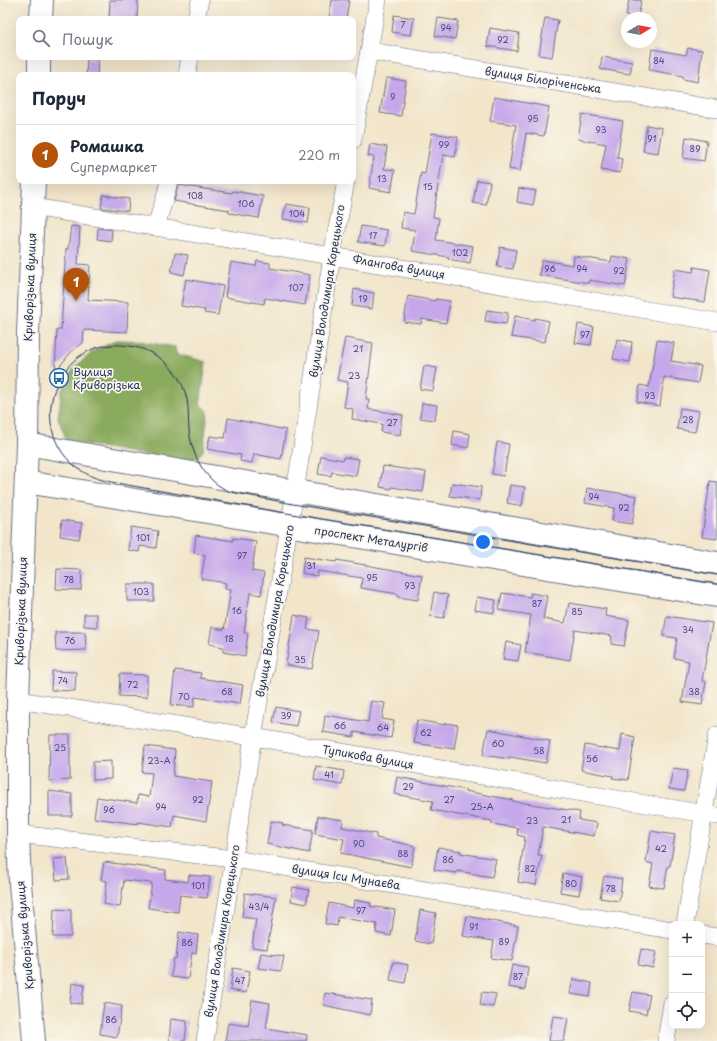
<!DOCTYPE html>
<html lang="uk">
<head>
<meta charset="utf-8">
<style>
  :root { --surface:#fff; --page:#f2f2f3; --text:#1f2937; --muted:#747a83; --line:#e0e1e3; --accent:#b45309 }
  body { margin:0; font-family:"Playpen Sans",sans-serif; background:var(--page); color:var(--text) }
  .controls { position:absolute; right:12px; bottom:12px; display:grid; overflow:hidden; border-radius:8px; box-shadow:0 4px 16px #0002 }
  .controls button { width:36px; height:36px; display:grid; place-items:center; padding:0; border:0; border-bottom:1px solid var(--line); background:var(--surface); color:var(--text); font:20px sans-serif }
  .compass { position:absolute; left:621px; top:12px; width:36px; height:36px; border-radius:50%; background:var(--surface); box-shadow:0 4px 16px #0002; rotate:80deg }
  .you { position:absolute; left:483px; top:542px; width:14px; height:14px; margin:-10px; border:3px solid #fff; border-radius:50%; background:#1a73e8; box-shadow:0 0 0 6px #1a73e833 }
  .badge { display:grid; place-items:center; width:26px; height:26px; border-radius:50%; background:var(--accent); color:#fff; font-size:13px; font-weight:700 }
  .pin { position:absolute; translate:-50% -33px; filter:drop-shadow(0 1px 2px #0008) }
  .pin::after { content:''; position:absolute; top:21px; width:14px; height:12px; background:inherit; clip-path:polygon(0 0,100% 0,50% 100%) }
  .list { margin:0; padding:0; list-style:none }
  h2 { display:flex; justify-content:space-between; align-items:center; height:52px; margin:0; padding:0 16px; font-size:17px }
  h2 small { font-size:13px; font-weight:400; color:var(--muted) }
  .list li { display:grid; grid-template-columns:26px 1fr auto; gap:12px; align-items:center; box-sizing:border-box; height:60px; padding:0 16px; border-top:1px solid var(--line) }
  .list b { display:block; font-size:15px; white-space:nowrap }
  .list p { margin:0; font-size:13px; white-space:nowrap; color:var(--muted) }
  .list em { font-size:13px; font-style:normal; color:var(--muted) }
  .icon { flex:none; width:22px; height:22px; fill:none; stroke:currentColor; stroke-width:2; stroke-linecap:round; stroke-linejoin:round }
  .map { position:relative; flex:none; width:717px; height:1041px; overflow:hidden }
  .search { position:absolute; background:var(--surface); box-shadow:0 4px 16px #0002; left:16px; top:16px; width:340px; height:44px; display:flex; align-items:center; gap:10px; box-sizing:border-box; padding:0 14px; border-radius:8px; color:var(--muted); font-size:15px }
  .panel { position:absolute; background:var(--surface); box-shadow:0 4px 16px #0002; left:16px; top:72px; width:340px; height:112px; border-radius:8px }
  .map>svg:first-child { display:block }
  .forest { fill:#8aaa5d; stroke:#526c5e }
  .building { fill:#c6a8ea }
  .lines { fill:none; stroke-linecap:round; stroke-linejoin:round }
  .street-casing { stroke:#666f84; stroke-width:18 }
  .secondary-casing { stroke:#666f84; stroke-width:24 }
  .primary-casing { stroke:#666f84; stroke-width:24 }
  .street { stroke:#fff; stroke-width:17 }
  .secondary { stroke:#fff; stroke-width:22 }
  .primary { stroke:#fff; stroke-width:22 }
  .tram { stroke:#1b2f5e; stroke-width:1 }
  .labels { text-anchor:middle; stroke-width:3.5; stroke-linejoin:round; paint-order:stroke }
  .number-label { font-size:9px; fill:#464d81 }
  .street-label { font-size:11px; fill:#1b2f5e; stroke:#fbf7ec }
  .poi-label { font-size:11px; fill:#1b2f5e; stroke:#fbf7ec; text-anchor:start }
</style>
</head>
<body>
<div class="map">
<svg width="717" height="1041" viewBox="0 0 717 1041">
  <rect width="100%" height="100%" fill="#fbf7ec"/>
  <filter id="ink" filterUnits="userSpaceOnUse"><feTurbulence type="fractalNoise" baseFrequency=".025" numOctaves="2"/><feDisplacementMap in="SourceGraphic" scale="8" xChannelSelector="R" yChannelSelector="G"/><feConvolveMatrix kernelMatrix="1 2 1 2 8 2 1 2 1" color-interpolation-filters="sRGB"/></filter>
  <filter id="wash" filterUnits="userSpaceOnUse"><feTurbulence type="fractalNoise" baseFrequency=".012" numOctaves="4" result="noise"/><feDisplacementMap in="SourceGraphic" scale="16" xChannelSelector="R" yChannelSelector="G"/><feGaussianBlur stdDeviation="0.9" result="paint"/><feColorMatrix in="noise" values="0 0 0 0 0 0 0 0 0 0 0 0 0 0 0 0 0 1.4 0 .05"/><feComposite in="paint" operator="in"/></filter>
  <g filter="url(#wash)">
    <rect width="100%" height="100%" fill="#f2e5ca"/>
    <!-- forest -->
    <path class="forest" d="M 117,340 L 138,341 L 175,347 L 176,354 L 206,362 L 200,405 L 208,411 L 203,451 L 192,463 L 67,441 L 58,418 L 62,390 L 75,367 L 94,351 Z"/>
    <g id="blocks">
      <!-- building -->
      <path class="building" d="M 110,0 L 138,0 L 137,19 L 109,19 Z
        M 332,0 L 349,0 L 346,19 L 329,19 Z
        M 629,0 L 641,0 L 638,18 L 626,16 Z
        M 394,15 L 414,18 L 411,35 L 392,32 Z
        M 438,18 L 458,21 L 455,39 L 435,36 Z
        M 545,18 L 558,20 L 552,57 L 539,55 Z
        M 490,28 L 519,33 L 517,51 L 487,46 Z
        M 688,48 L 702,50 L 698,82 L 683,79 L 683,76 L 649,70 L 652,49 L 686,55 Z
        M 602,57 L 632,62 L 630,74 L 600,69 Z
        M 87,59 L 98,60 L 97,75 L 86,75 Z
        M 386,78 L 406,81 L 401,116 L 380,113 Z
        M 494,97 L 549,107 L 544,136 L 526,133 L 520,171 L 509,169 L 516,125 L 490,121 Z
        M 582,114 L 623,121 L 617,158 L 622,159 L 620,173 L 601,170 L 606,144 L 578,139 Z
        M 647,125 L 662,128 L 658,153 L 643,151 Z
        M 432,133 L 458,137 L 455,157 L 443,155 L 433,217 L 439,218 L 436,240 L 473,246 L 470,263 L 448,259 L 449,257 L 412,251 L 415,230 L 401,228 L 403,212 L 414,214 L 421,173 L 425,174 Z
        M 686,137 L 707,141 L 704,161 L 683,158 Z
        M 370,144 L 387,147 L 384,169 L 395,170 L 391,192 L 369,188 L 374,157 L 368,156 Z
        M 477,180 L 490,182 L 486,205 L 473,203 Z
        M 178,185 L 232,193 L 233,191 L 263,196 L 259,218 L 229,213 L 229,210 L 174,201 Z
        M 519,188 L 536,191 L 533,205 L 517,202 Z
        M 103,195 L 129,199 L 128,211 L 101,208 Z
        M 286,204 L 310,208 L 308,223 L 283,219 Z
        M 71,226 L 80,227 L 78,264 L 90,265 L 88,300 L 128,302 L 127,332 L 84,330 L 83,343 L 72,351 L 55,372 L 57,330 L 61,330 L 66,249 L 68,249 Z
        M 361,226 L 387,230 L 385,246 L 358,242 Z
        M 98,228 L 112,230 L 111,241 L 97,239 Z
        M 500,247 L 516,250 L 513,269 L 497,267 Z
        M 175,253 L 188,255 L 184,275 L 171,272 Z
        M 574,256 L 611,262 L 612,256 L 630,259 L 625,286 L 589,280 L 589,283 L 539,275 L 542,260 L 573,265 Z
        M 257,261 L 270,263 L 270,268 L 310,275 L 305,305 L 265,298 L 264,304 L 225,297 L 231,262 L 256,266 Z
        M 694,267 L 710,270 L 705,302 L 670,297 L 675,269 L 693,272 Z
        M 186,279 L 223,286 L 218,315 L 204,313 L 205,310 L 181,306 Z
        M 354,289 L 374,293 L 372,309 L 352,306 Z
        M 408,296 L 435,301 L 435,299 L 450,301 L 446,323 L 422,319 L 421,324 L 404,322 Z
        M 487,310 L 508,313 L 506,324 L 485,321 Z
        M 515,316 L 535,320 L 535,318 L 549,321 L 545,342 L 511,337 Z
        M 578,324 L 594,327 L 591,345 L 575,343 Z
        M 345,338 L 373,343 L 366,399 L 369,399 L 368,409 L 403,415 L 400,435 L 381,432 L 382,424 L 352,419 L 353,409 L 344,407 L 348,382 L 337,380 Z
        M 617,339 L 632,342 L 630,362 L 613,359 Z
        M 657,340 L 674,343 L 671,361 L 701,366 L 698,383 L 664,377 L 660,406 L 637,402 L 640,385 L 649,387 Z
        M 424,366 L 437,368 L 433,391 L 420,389 Z
        M 422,403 L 437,405 L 435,420 L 420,418 Z
        M 680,408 L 699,411 L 695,432 L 677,429 Z
        M 228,418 L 286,430 L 281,459 L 254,454 L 252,463 L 240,461 L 241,455 L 207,449 L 210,436 L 225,438 Z
        M 454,431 L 470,434 L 468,448 L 452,445 Z
        M 497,442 L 509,444 L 504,476 L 492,474 Z
        M 321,456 L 343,460 L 344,457 L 359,459 L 356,476 L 332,472 L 331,476 L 318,474 Z
        M 383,466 L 426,472 L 423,492 L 392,487 L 391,489 L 380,487 Z
        M 710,481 L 717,482 L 717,539 L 702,537 Z
        M 452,483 L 481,487 L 480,500 L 450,496 Z
        M 510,485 L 525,487 L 522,506 L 507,503 Z
        M 587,488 L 637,496 L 632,524 L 612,521 L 614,508 L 585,503 Z
        M 62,520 L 82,523 L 79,539 L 60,536 Z
        M 131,527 L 158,531 L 156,548 L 140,546 L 139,552 L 128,550 Z
        M 196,535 L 233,541 L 233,538 L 256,541 L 252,571 L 264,573 L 261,595 L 250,593 L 244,633 L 248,633 L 245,656 L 223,652 L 223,647 L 209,644 L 212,627 L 224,630 L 231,590 L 225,589 L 226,583 L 201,579 L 205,555 L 194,553 Z
        M 304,557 L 336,562 L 337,560 L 422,575 L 418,600 L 398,597 L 398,594 L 361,588 L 362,578 L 318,571 L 317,576 L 302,573 Z
        M 57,569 L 82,570 L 81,590 L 56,589 Z
        M 127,584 L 154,584 L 154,601 L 127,601 Z
        M 434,592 L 448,595 L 444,618 L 430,616 Z
        M 502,593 L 530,597 L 531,593 L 547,596 L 543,619 L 565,623 L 569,603 L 606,609 L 605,616 L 629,620 L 624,646 L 611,644 L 612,636 L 575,630 L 570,660 L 525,652 L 531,615 L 499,610 Z
        M 477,597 L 496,600 L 494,613 L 475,610 Z
        M 84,614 L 97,614 L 97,627 L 84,626 Z
        M 294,615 L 309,618 L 307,629 L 319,631 L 312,669 L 286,665 Z
        M 667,616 L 712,623 L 702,681 L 706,682 L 702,705 L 682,702 L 689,661 L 674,658 L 677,638 L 663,636 Z
        M 55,632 L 85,632 L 86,650 L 56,651 Z
        M 506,642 L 521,645 L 518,661 L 503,659 Z
        M 175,670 L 201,673 L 200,678 L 243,685 L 240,704 L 195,697 L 194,707 L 171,705 Z
        M 52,671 L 76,672 L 75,691 L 51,690 Z
        M 120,674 L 147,675 L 147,697 L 119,696 Z
        M 371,701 L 385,703 L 382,719 L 394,721 L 391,738 L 354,732 L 354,737 L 323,732 L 325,715 L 368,722 Z
        M 276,707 L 299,711 L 296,726 L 273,722 Z
        M 417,720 L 444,725 L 445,723 L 458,725 L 454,749 L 414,743 Z
        M 488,729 L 550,741 L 546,763 L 510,757 L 510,759 L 483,755 Z
        M 622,734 L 635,737 L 628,780 L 612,778 L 613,776 L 581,770 L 585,745 L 620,751 Z
        M 50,735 L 70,735 L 70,780 L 49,781 Z
        M 145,746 L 175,750 L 173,776 L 212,782 L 206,821 L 174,815 L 172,827 L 138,822 L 138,824 L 94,818 L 97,797 L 137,803 L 138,795 L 149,797 L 152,773 L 142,772 Z
        M 111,761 L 111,779 L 93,780 L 93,762 Z
        M 316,766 L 344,771 L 342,785 L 314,780 Z
        M 673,768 L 688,770 L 684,791 L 669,789 Z
        M 397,777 L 466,790 L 465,791 L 513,800 L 513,801 L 580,812 L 579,820 L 597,823 L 594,836 L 543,827 L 538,855 L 542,855 L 536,885 L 518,882 L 525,837 L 517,835 L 518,828 L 492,824 L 492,821 L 431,810 L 433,801 L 394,794 Z
        M 49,791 L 72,794 L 72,816 L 49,816 Z
        M 318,816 L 343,820 L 342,827 L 376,834 L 376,838 L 415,846 L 411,867 L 341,853 L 344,839 L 315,834 Z
        M 271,821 L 283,823 L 282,825 L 313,830 L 309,853 L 267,844 Z
        M 651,831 L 675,835 L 670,866 L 668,866 L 664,888 L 649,886 L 653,864 L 646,862 Z
        M 438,847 L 461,851 L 460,853 L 496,859 L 492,877 L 457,871 L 457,873 L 434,870 Z
        M 67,858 L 69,879 L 56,880 L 54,859 Z
        M 104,862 L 166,870 L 165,879 L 188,882 L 189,875 L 210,877 L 207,898 L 180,895 L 178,912 L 148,908 L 152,883 L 124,880 L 120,907 L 104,904 L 107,881 L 101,880 Z
        M 563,873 L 582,877 L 579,895 L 560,892 Z
        M 604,876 L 622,879 L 619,901 L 600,898 Z
        M 293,887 L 309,890 L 306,904 L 291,901 Z
        M 245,893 L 276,897 L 267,949 L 252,947 L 256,919 L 242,917 Z
        M 354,900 L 371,903 L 370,906 L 395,910 L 391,936 L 376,933 L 377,924 L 338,917 L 337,926 L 325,924 L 329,903 L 353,908 Z
        M 54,909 L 71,910 L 71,937 L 53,937 Z
        M 420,910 L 436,913 L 431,944 L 415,941 Z
        M 467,916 L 518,926 L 512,961 L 491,958 L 494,941 L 463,936 Z
        M 179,932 L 198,935 L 196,953 L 192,953 L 188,979 L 171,977 L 174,958 L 176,959 Z
        M 641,949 L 656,952 L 653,968 L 638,965 Z
        M 261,953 L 284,956 L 281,971 L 258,968 Z
        M 393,962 L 408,965 L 405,983 L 390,980 Z
        M 512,965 L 528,967 L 525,990 L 508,987 Z
        M 233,968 L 250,971 L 246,993 L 230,990 Z
        M 573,979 L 592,983 L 590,997 L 570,994 Z
        M 72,983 L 84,985 L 82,1004 L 70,1003 Z
        M 482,992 L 496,994 L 493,1007 L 480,1005 Z
        M 633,992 L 650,995 L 646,1014 L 629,1011 Z
        M 325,993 L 372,1000 L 370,1015 L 323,1005 Z
        M 252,1000 L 270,1003 L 266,1028 L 307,1035 L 306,1041 L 225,1041 L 228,1023 L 248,1026 Z
        M 104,1003 L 122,1006 L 117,1037 L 100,1034 Z
        M 553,1016 L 568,1018 L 564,1041 L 549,1041 Z
        M 171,1019 L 187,1021 L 185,1041 L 169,1041 Z"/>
    </g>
  </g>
  <g filter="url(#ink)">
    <use href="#blocks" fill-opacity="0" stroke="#666f84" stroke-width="1"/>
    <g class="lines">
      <!-- street casing -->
      <g class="street-casing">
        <path id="street" d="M 196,19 L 200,0
          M 369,51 L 717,109
          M 187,75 L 190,57
          M 353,140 L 378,0
          M 33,207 L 332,256 L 717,322
          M 156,227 C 160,211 166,197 169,181
          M 18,700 L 253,737 L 717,816
          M 18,834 L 234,859 L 672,930
          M 685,924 L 717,735
          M 702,935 L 717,937
          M 205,1041 L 253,737 L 293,504 L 332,256 L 346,181
          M 666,1041 L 672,1003"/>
      </g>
      <!-- secondary casing -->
      <g class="secondary-casing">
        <path id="secondary" d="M 27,444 L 295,491 L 717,563
          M 26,482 L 717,596"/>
      </g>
      <!-- primary casing -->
      <g class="primary-casing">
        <path id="primary" d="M 41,19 L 42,0
          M 39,75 L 39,57
          M 34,1041 L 20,884 L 18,834 L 18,700 L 27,444 L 28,333 L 34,181"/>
      </g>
      <!-- street -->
      <use href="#street" class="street"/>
      <!-- secondary -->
      <use href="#secondary" class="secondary"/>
      <!-- primary -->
      <use href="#primary" class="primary"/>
      <!-- tram -->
      <path class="tram" d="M 717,575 L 293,504 L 231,492 C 205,482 192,456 189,430 C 188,420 189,410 187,400 C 182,373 161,353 135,347 C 54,328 18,437 87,474 C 96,479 106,481 116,483 L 292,514 L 717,584"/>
    </g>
  </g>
  <!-- icons -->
  <defs>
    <g id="bus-ring" transform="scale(1)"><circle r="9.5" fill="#fbf7ec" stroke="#1f6fb2" stroke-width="1.5"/><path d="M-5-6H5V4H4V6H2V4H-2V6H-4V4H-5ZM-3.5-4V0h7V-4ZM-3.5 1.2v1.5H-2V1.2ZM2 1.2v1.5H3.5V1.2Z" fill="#1f6fb2"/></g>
  </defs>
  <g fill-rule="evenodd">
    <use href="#bus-ring" x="59" y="378"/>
  </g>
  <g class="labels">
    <!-- number labels -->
    <g class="number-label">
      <text x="403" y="28">7</text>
      <text x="446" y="31">94</text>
      <text x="503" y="43">92</text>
      <text x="659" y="64">84</text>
      <text x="393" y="100">9</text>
      <text x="533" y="122">95</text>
      <text x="601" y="133">93</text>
      <text x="652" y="142">91</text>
      <text x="444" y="148">99</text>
      <text x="695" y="152">89</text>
      <text x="382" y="182">13</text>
      <text x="428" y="190">15</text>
      <text x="195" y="199">108</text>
      <text x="246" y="207">106</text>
      <text x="297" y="217">104</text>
      <text x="373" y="239">17</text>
      <text x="460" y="256">102</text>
      <text x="550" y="272">96</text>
      <text x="582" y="272">94</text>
      <text x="619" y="274">92</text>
      <text x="296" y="291">107</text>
      <text x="363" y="302">19</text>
      <text x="585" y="338">97</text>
      <text x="358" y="352">21</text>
      <text x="354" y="379">23</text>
      <text x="650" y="399">93</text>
      <text x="688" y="423">28</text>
      <text x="392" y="426">27</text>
      <text x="594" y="500">94</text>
      <text x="624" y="511">92</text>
      <text x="143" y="541">101</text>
      <text x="242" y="559">97</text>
      <text x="311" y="569">31</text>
      <text x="372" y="581">95</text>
      <text x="69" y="583">78</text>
      <text x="410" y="589">93</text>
      <text x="141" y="595">103</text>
      <text x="537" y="607">87</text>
      <text x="237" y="614">16</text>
      <text x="577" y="615">85</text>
      <text x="688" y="633">34</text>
      <text x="229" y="642">18</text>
      <text x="70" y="644">76</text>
      <text x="300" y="663">35</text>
      <text x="63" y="684">74</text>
      <text x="133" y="688">72</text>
      <text x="227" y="695">68</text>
      <text x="694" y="695">38</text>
      <text x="184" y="700">70</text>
      <text x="286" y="719">39</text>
      <text x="340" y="729">66</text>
      <text x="383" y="731">64</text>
      <text x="426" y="736">62</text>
      <text x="498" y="747">60</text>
      <text x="60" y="751">25</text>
      <text x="539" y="754">58</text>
      <text x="592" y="762">56</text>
      <text x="159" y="764">23-А</text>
      <text x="329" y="778">41</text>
      <text x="408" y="790">29</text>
      <text x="198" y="803">92</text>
      <text x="449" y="803">27</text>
      <text x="161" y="810">94</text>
      <text x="482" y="810">25-А</text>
      <text x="109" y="813">96</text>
      <text x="566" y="823">21</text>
      <text x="532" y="824">23</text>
      <text x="359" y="847">90</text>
      <text x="661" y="852">42</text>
      <text x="403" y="857">88</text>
      <text x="448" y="863">86</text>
      <text x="530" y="872">82</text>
      <text x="571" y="887">80</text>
      <text x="198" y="889">101</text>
      <text x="611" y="892">78</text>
      <text x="259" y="910">43/4</text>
      <text x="361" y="914">97</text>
      <text x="474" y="930">91</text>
      <text x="504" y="945">89</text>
      <text x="187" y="946">86</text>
      <text x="518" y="980">87</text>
      <text x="240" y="984">47</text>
      <text x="111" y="1023">86</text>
    </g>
    <!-- street labels -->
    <g class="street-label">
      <text transform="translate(543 80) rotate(9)" y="4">вулиця Білоріченська</text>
      <text transform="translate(399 267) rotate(10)" y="4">Флангова вулиця</text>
      <text transform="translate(30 287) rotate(-88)" y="4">Криворізька вулиця</text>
      <text transform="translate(327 291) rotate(-81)" y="4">вулиця Володимира Корецького</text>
      <text transform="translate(371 539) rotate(9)" y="4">проспект Металургів</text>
      <text transform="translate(21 611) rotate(-88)" y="4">Криворізька вулиця</text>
      <text transform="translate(275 611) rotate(-80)" y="4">вулиця Володимира Корецького</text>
      <text transform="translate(368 757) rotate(10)" y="4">Тупикова вулиця</text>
      <text transform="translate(346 877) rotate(9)" y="4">вулиця Іси Мунаєва</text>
      <text transform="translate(222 931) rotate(-81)" y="4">вулиця Володимира Корецького</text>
      <text transform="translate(25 935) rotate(-95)" y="4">Криворізька вулиця</text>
    </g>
    <!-- poi labels -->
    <g class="poi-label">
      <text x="73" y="376">Вулиця<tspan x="73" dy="13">Криворізька</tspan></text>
    </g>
  </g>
</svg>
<div class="controls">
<button>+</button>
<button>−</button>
<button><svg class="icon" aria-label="locate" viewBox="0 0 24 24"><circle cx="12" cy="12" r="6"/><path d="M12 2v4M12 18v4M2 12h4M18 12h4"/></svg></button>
</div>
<svg class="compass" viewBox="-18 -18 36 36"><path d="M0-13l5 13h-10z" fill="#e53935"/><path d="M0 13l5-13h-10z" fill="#747a83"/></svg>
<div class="you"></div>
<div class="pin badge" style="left:76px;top:301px">1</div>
<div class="search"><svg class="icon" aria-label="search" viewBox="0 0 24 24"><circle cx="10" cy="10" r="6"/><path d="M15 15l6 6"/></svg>Пошук</div>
<section class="panel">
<h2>Поруч<small></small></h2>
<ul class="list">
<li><span class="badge">1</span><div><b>Ромашка</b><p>Супермаркет</p></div><em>220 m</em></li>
</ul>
</section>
</div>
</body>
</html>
